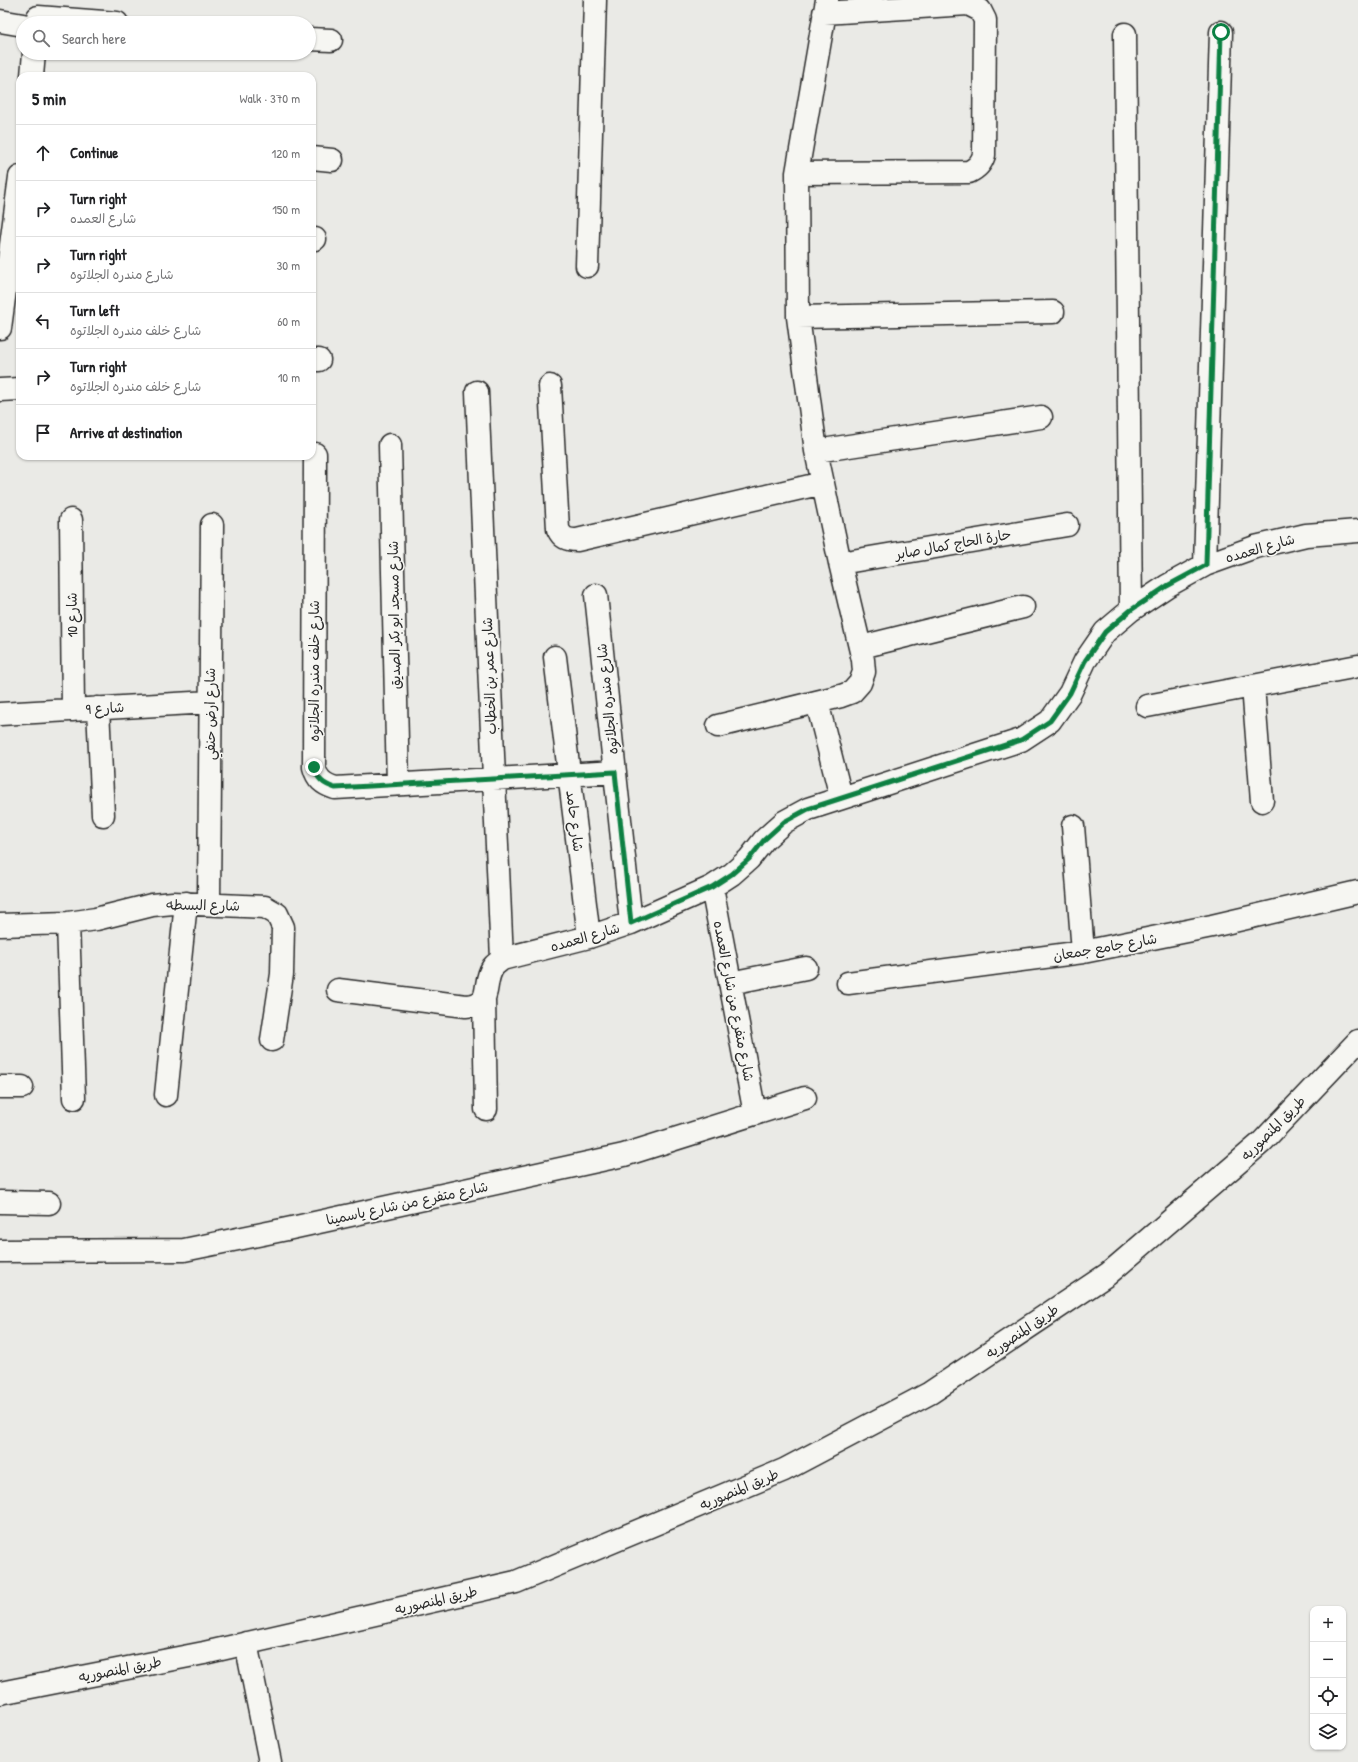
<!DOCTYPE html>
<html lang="en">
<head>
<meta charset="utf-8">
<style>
  :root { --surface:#fff; --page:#f2f2f2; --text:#202124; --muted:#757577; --line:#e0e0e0 }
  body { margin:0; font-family:"Patrick Hand","Playpen Sans Arabic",sans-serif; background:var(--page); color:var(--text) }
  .controls { position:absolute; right:12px; bottom:12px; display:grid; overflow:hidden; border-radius:8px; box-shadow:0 1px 3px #0004 }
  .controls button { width:36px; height:36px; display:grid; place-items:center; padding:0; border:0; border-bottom:1px solid var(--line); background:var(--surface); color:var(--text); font:20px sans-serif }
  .stop { position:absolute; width:12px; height:12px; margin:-9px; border:3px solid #0b8043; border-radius:50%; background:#fff }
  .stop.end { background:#0b8043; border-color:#fff; box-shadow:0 1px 4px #0008 }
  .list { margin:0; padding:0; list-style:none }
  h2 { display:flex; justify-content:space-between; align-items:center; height:52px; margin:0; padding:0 16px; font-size:17px }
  h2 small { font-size:13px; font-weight:400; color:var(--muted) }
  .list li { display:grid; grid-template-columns:26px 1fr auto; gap:12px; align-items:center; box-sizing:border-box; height:56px; padding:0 16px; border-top:1px solid var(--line) }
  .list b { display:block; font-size:15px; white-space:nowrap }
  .list p { margin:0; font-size:13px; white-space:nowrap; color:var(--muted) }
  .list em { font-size:13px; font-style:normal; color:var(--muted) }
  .icon { flex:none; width:22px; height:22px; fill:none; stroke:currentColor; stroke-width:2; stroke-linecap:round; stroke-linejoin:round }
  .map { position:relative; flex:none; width:1358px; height:1762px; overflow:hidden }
  .search { position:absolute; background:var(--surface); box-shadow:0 1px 3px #0004; left:16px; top:16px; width:300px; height:44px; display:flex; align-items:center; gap:10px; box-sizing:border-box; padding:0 14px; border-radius:22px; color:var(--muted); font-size:15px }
  .panel { position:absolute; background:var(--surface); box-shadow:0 1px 3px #0004; left:16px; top:72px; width:300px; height:388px; border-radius:12px }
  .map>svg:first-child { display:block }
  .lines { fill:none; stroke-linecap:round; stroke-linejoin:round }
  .minor-casing { stroke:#2b2b2b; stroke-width:25 }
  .major-casing { stroke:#2b2b2b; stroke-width:25 }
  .minor { stroke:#f6f6f2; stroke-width:22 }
  .major { stroke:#f6f6f2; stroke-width:22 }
  .route { stroke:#0b8043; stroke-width:5 }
  .labels { text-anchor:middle; stroke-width:3; stroke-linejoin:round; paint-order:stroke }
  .street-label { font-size:14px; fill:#2b2b2b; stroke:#f6f6f2 }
</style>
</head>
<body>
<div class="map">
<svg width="1358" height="1762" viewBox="0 0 1358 1762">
  <rect width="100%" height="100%" fill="#eaeae6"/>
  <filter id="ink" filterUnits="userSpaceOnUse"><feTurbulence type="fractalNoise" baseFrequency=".025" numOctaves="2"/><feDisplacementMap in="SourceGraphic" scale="8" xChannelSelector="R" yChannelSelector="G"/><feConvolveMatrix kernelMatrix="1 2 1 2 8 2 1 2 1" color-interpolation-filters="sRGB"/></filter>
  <g filter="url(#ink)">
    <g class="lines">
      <!-- minor casing -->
      <g class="minor-casing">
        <path id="minor" d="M 38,17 L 117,23
          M 0,21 L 23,25
          M 1125,34 L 1131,610
          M 309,39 L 331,40
          M 32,76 L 34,53
          M 312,158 L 332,160
          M 797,173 L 969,172 C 977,168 981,164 984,155 L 985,20 L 980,10 L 968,4 L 824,13
          M 312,239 L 315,239
          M 587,266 L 595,0
          M 798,317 L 1053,312
          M 0,328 L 20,177
          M 312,360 L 319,360
          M 550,386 L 558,529 C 562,538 567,540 577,540 L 823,483
          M 0,390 L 20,389
          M 477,392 L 502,959
          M 390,445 L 398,784
          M 816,451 L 1041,417
          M 315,454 L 314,767 C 317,779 323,784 335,788 L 615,772
          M 71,520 L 73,710
          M 840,563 L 1067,525
          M 1205,565 L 1221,32
          M 596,595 L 631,923
          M 861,647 L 1023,607
          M 555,657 L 589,937
          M 1253,686 L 1262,801
          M 817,702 L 841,797
          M 1147,706 L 1358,666
          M 98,708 L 103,815
          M 0,714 L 210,702
          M 718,726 L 841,696 L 852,692 L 860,683 L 864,672 L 863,660 L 840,563 L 816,451 L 798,317 L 797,173 L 827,0
          M 1073,826 L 1083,952
          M 712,887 L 755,1114
          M 209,904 L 212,525
          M 68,923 L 74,1098
          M 0,925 L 68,923 L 96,919 L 152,905 L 173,903 L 265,907 L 277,914 L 283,927 L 282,974 L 272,1040
          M 730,983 L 806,968
          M 848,983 L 1083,952 L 1212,926 L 1358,892
          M 338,990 L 466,1006 C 495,1004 481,984 493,967 C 495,964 499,962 502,959 L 589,937 L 631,923 L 712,887 L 732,874 L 749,859 L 764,840 L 784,822 L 808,809 L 1021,740 L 1050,721 L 1070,693 L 1085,661 L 1105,632 L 1131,610 L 1167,586 L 1205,565 L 1255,547 L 1306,535 L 1358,531
          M 484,999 L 486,1109
          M 0,1087 L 22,1087
          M 166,1095 L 186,903
          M 0,1202 L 49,1203
          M 0,1251 L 184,1250 L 287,1229 L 624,1155 L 805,1098"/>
      </g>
      <!-- major casing -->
      <g class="major-casing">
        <path id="major" d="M 246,1643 L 270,1762
          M 0,1693 L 204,1653 L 516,1582 L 784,1470 L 930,1393 L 1108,1274 L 1262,1142 L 1358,1041"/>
      </g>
      <!-- minor -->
      <use href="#minor" class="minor"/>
      <!-- major -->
      <use href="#major" class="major"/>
    </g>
  </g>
  <g class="lines" filter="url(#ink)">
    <!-- route -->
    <path class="route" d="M 314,767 C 317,779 323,784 335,788 L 615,772 L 631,923 L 712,887 L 732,874 L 749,859 L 764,840 L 784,822 L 808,809 L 1021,740 L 1050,721 L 1070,693 L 1085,661 L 1105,632 L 1131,610 L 1167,586 L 1206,565 L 1221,32"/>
  </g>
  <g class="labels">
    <!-- street labels -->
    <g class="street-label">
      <text transform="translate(953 544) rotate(-10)" y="5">حارة الحاج كمال صابر</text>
      <text transform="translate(1260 548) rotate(-16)" y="5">شارع العمده</text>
      <text transform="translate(72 615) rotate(-91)" y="5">شارع 10</text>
      <text transform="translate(394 615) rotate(-91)" y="5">شارع مسجد ابو بكر الصديق</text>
      <text transform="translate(314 671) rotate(-90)" y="5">شارع خلف مندره الجلاتوه</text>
      <text transform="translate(489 676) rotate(-92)" y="5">شارع عمر بن الخطاب</text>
      <text transform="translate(607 699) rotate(-96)" y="5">شارع مندره الجلاتوه</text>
      <text transform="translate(105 708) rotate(-4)" y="5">شارع 9</text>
      <text transform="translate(210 714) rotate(-90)" y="5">شارع ارض حنفي</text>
      <text transform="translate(575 821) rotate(83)" y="5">شارع حامد</text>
      <text transform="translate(203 905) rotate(1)" y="5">شارع البسطه</text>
      <text transform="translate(585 937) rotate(-16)" y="5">شارع العمده</text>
      <text transform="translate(1105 947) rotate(-10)" y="5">شارع جامع جمعان</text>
      <text transform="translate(734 1001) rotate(79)" y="5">شارع متفرع من شارع العمده</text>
      <text transform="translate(1273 1128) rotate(-45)" y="5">طريق المنصوريه</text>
      <text transform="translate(407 1203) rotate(-12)" y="5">شارع متفرع من شارع ياسمينا</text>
      <text transform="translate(1022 1331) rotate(-34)" y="5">طريق المنصوريه</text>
      <text transform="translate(739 1489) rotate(-23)" y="5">طريق المنصوريه</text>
      <text transform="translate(436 1600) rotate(-13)" y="5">طريق المنصوريه</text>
      <text transform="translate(120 1669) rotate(-11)" y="5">طريق المنصوريه</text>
    </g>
  </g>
</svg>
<div class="controls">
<button>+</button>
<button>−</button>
<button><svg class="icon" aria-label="locate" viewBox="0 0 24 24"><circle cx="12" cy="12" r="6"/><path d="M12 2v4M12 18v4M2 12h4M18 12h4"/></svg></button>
<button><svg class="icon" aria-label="layers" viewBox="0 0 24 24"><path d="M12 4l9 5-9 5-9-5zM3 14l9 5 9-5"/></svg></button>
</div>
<div class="stop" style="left:1221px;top:32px"></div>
<div class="stop end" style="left:314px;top:767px"></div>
<div class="search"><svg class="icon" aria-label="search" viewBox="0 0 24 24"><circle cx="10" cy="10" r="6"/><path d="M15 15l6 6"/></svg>Search here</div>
<section class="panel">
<h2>5 min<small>Walk · 370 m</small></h2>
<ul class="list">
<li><svg class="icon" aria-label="ahead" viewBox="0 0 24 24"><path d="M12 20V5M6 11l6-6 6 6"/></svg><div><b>Continue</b></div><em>120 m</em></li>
<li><svg class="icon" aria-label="right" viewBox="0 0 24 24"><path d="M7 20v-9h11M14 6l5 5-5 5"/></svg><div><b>Turn right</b><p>شارع العمده</p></div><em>150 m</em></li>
<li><svg class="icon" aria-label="right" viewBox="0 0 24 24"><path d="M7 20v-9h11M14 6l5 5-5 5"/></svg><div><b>Turn right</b><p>شارع مندره الجلاتوه</p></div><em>30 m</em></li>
<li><svg class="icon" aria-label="left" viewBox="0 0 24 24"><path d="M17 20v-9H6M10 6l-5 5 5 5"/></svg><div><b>Turn left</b><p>شارع خلف مندره الجلاتوه</p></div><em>60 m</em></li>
<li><svg class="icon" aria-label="right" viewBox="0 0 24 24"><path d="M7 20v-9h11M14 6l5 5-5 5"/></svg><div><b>Turn right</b><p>شارع خلف مندره الجلاتوه</p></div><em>10 m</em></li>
<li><svg class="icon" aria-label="arrive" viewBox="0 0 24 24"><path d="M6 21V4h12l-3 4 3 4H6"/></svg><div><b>Arrive at destination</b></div></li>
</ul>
</section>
</div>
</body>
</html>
